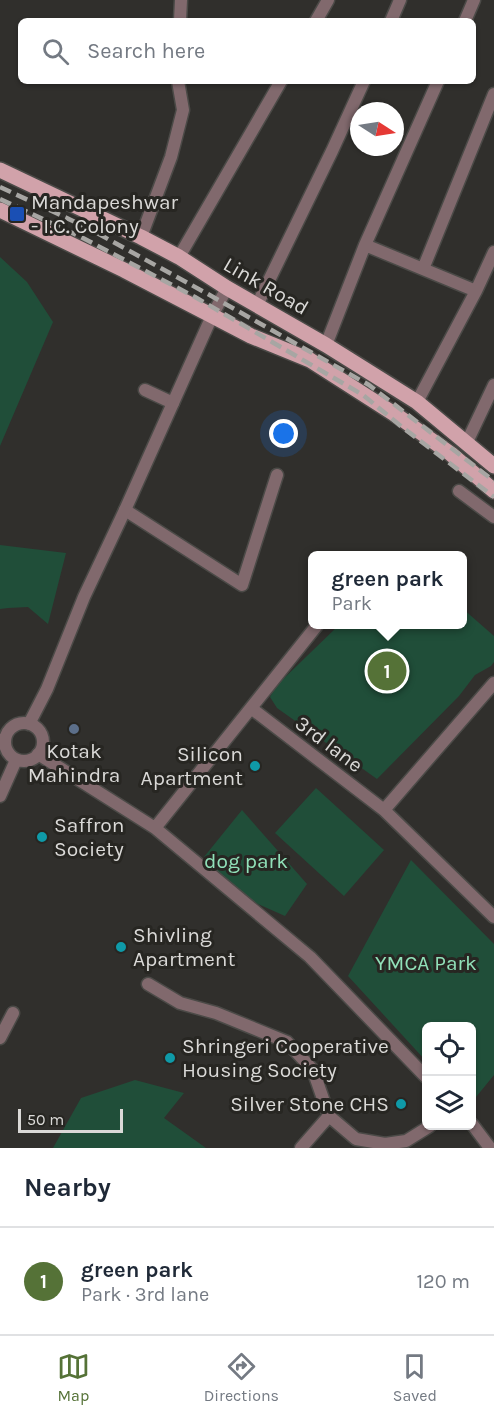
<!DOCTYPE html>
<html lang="en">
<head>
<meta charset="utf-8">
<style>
  :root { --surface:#fff; --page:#f6f6f7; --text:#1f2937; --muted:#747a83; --line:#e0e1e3; --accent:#557237 }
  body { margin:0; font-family:Karla,sans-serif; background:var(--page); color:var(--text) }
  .controls { position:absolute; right:18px; bottom:18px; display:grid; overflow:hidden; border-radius:9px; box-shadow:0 2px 4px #0004 }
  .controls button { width:54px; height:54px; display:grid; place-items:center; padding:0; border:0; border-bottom:2px solid var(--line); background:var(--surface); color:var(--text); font:30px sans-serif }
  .compass { position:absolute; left:350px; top:102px; width:54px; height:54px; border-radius:50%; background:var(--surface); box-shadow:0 2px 4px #0004; rotate:102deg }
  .scale { position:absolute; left:18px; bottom:15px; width:105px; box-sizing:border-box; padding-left:6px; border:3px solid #dad9d7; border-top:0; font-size:16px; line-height:21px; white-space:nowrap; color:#dad9d7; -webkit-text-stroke:4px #272622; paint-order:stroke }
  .you { position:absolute; left:284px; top:434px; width:21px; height:21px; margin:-15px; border:4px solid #fff; border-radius:50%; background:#1a73e8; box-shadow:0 0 0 9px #1a73e833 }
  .badge { display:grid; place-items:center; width:39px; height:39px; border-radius:50%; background:var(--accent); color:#fff; font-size:20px; font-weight:700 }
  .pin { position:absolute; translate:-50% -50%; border:3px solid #fff; box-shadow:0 2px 6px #0006 }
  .popup { position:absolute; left:308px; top:551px; width:159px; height:78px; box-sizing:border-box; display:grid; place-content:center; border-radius:9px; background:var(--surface); filter:drop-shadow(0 2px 4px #0005); font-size:20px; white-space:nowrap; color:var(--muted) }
  .popup b { font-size:22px; color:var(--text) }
  .popup::after { content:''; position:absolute; left:50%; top:100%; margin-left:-12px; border:12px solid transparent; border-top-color:var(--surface) }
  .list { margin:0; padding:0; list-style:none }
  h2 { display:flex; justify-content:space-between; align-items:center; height:78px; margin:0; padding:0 24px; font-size:26px }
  h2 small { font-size:20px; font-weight:400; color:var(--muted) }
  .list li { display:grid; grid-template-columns:39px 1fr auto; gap:18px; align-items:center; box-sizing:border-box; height:108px; padding:0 24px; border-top:2px solid var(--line) }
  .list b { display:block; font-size:22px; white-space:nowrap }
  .list p { margin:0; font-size:20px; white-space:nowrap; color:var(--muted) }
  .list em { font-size:20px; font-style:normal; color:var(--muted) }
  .icon { flex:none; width:33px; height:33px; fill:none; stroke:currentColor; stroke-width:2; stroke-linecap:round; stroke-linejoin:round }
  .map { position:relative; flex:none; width:494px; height:1148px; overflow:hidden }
  .search { position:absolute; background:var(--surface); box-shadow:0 2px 4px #0004; left:18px; right:18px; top:18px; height:66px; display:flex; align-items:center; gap:15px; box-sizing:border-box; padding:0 21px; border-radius:9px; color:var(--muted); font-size:22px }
  .sheet { height:186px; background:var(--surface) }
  nav { display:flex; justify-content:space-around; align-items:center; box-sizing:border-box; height:84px; border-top:2px solid var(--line); background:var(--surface); font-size:16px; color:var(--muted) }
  nav a { display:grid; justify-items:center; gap:3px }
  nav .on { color:var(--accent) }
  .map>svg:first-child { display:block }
  .green { fill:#204e39 }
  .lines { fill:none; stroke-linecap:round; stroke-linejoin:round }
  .minor-casing { stroke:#4b4a47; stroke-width:15 }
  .tertiary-casing { stroke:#4b4a47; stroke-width:15 }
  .primary-casing { stroke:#4b4a47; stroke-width:18 }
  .minor { stroke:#81696d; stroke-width:12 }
  .tertiary { stroke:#81696d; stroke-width:12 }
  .primary { stroke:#d1a2aa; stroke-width:15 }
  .rail { stroke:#a7a6a3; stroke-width:4.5; stroke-dasharray:12 6; stroke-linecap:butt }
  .transit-dot { fill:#1a4fb4; stroke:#272622; stroke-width:2 }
  .service-dot { fill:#5c6f8a; stroke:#272622; stroke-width:2 }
  .culture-dot { fill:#0f9aa8; stroke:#272622; stroke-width:2 }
  .labels { text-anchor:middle; stroke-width:6; stroke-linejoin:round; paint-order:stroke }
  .poi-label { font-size:21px; fill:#dad9d7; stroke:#272622; text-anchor:start }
  .street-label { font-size:21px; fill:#dad9d7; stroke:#272622 }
  .park-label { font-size:21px; fill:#91e1b9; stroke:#272622 }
</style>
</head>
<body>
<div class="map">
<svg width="494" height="1148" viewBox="0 0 494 1148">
  <rect width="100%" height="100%" fill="#302f2c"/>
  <!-- green -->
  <path class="green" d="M 0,257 L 27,282 L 53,322 L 0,446 Z
    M 0,545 L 66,553 L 48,624 L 28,607 L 8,608 L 0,609 Z
    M 462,608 L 494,636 L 494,662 L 491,666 L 475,675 L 459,696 L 377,779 L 277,708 L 270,697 L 276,686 L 339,625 L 462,624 Z
    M 316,788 L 384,850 L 344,896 L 275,833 Z
    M 242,810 L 307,884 L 285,916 L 235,894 L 204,857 Z
    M 411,860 L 494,944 L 494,1075 L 472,1102 L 472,1026 L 426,1026 L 426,1061 L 348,976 Z
    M 135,1080 L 184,1093 L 164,1118 L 206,1148 L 53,1148 L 81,1098 Z"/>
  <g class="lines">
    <!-- minor casing -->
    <g class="minor-casing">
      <path id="minor" d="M 180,21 L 181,0
        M 316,21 L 328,0
        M 391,21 L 400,0
        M 465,21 L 474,0
        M 141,237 L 171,157 L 183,110 L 178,81
        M 365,245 L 476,291
        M 179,257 L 281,81
        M 423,269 L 494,94
        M 257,305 L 332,151 L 364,81
        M 326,345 L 365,245 L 438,81
        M 145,390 L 173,403
        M 417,402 L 476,291 L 494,252
        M 467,442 L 494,385
        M 459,491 L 494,517
        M 125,510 L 242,585 L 277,475
        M 251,708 L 384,810 L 494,917
        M 0,740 L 5,741
        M 38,754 L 155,828 L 310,957 L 426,1077
        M 384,810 L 494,683
        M 155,828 L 318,624
        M 148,984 L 180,1003 L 216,1013 L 287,1042 L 313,1070 L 329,1116 L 356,1139 L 385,1144 L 406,1141 L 430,1126
        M 0,1038 L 13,1013
        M 472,1124 L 490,1148
        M 301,1148 L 329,1116"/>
    </g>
    <!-- tertiary casing -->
    <g class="tertiary-casing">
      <path id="tertiary" d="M5 742a19 19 0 1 1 38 0a19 19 0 1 1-38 0Z
        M 29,724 L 47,689 L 84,597 L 125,510 L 212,316 L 227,288
        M 0,796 L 16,760"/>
    </g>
    <!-- primary casing -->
    <g class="primary-casing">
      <path id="primary" d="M 0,170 L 141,237 L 179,257 L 227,288 L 326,345 L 417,402 L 494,466
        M 0,210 L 124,270 L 251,336 L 310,360 L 399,417 L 451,454 L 494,491"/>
    </g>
    <!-- minor -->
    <use href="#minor" class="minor"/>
    <!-- tertiary -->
    <use href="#tertiary" class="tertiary"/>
    <!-- primary -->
    <use href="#primary" class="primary"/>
    <!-- rail -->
    <path class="rail" d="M 0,187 L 86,227 L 206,293 L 369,385 L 494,481
      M 0,199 L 81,237 L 195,297 L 363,395 L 402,427 L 494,497"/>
  </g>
  <!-- markers -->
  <rect class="transit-dot" x="9" y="206" width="16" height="16" rx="3"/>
  <circle class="service-dot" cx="74" cy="729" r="6"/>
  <g class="culture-dot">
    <circle cx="255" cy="766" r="6"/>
    <circle cx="42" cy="837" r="6"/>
    <circle cx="121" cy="947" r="6"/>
    <circle cx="170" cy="1058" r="6"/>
    <circle cx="401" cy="1104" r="6"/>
  </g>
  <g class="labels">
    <!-- poi labels -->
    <g class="poi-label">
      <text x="31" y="209">Mandapeshwar<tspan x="31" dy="24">- I.C. Colony</tspan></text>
      <text x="74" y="758" text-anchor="middle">Kotak<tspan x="74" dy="24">Mahindra</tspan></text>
      <text x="243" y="761" text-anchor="end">Silicon<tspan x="243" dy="24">Apartment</tspan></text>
      <text x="54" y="832">Saffron<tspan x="54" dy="24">Society</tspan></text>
      <text x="133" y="942">Shivling<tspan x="133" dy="24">Apartment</tspan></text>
      <text x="182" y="1053">Shringeri Cooperative<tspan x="182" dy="24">Housing Society</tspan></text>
      <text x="389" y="1111" text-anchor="end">Silver Stone CHS</text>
    </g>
    <!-- street labels -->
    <g class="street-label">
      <text transform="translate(266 286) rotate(30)" y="7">Link Road</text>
      <text transform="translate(329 744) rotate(37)" y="7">3rd lane</text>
    </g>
    <!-- park labels -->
    <g class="park-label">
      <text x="246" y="868">dog park</text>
      <text x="426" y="970">YMCA Park</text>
    </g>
  </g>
</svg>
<div class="controls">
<button><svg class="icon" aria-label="locate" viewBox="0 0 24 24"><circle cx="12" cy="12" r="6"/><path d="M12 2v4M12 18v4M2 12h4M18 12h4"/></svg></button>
<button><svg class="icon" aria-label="layers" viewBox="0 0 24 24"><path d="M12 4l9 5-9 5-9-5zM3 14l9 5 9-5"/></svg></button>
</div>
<svg class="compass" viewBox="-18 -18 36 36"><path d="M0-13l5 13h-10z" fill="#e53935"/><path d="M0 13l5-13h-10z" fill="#747a83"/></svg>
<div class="scale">50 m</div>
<div class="you"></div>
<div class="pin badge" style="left:387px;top:671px">1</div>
<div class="popup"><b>green park</b>Park</div>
<div class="search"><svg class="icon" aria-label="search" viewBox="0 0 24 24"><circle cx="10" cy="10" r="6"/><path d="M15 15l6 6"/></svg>Search here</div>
</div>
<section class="sheet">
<h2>Nearby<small></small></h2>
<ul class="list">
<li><span class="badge">1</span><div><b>green park</b><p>Park · 3rd lane</p></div><em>120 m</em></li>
</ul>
</section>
<nav>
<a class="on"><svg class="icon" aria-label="map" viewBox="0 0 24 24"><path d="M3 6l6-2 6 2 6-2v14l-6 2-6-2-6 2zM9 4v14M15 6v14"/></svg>Map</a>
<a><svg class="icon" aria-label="directions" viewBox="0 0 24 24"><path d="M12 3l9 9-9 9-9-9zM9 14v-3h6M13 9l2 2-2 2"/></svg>Directions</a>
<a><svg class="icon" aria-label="saved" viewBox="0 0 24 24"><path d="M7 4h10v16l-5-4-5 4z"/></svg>Saved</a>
</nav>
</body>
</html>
